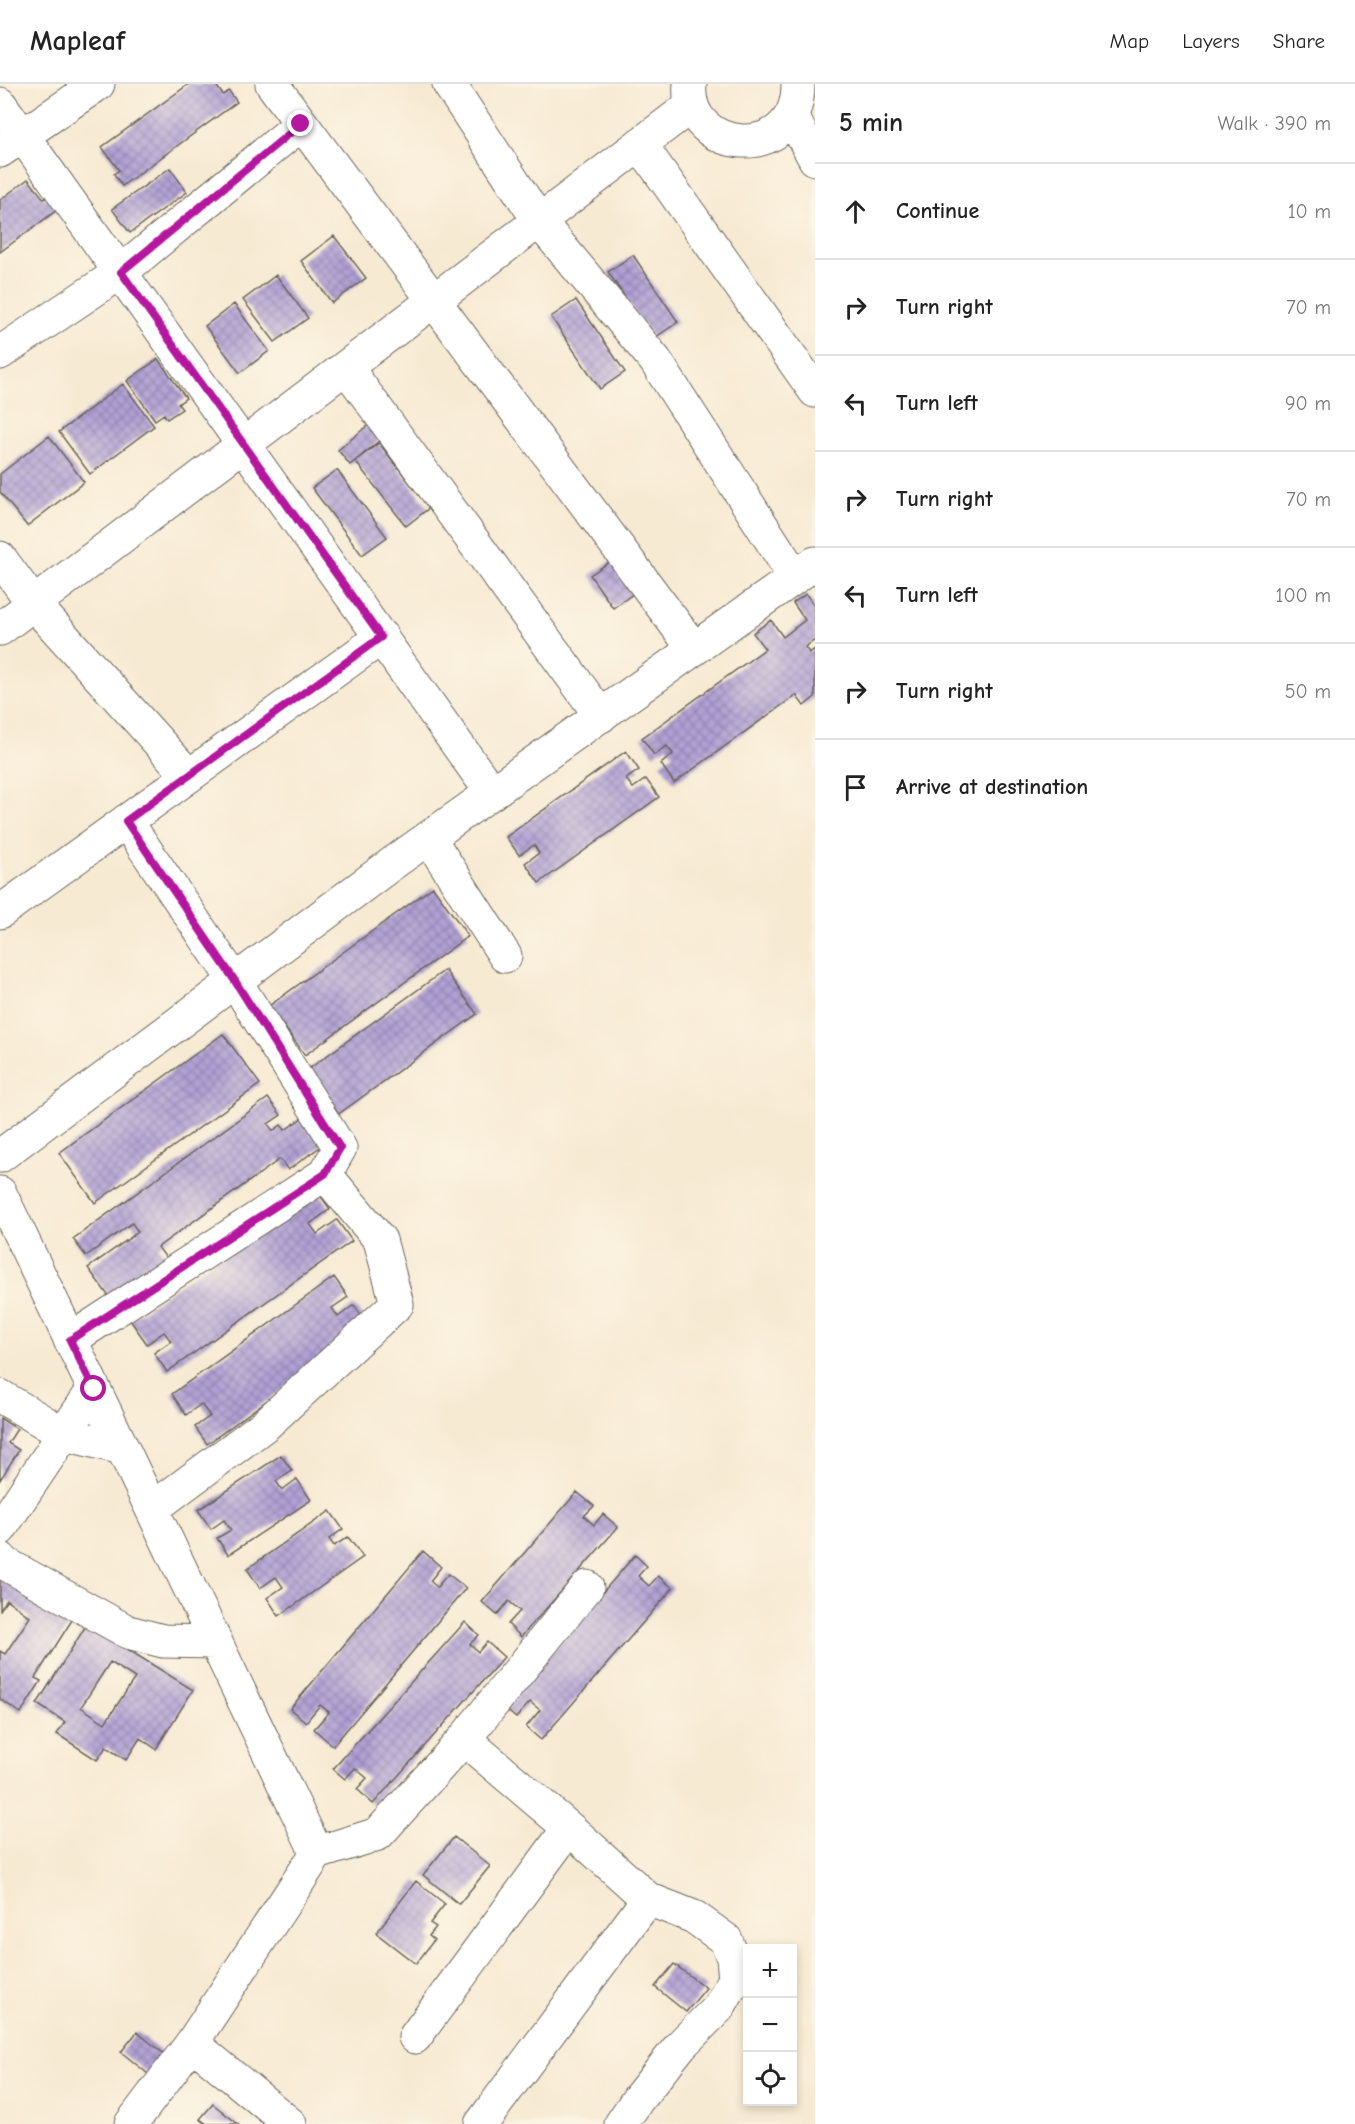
<!DOCTYPE html>
<html lang="en">
<head>
<meta charset="utf-8">
<style>
  :root { --surface:#fff; --page:#f6f6f6; --text:#222; --muted:#767676; --line:#e0e0e0 }
  body { margin:0; font-family:"Comic Neue",sans-serif; background:var(--page); color:var(--text) }
  .controls { position:absolute; right:18px; bottom:18px; display:grid; overflow:hidden; border-radius:0px; box-shadow:0 3px 9px #0003 }
  .controls button { width:54px; height:54px; display:grid; place-items:center; padding:0; border:0; border-bottom:2px solid var(--line); background:var(--surface); color:var(--text); font:30px sans-serif }
  .stop { position:absolute; width:18px; height:18px; margin:-14px; border:4px solid #b5179e; border-radius:50%; background:#fff }
  .stop.end { background:#b5179e; border-color:#fff; box-shadow:0 2px 6px #0008 }
  .list { margin:0; padding:0; list-style:none }
  h2 { display:flex; justify-content:space-between; align-items:center; height:78px; margin:0; padding:0 24px; font-size:26px }
  h2 small { font-size:20px; font-weight:400; color:var(--muted) }
  .list li { display:grid; grid-template-columns:39px 1fr auto; gap:18px; align-items:center; box-sizing:border-box; height:96px; padding:0 24px; border-top:2px solid var(--line) }
  .list b { display:block; font-size:22px; white-space:nowrap }
  .list em { font-size:20px; font-style:normal; color:var(--muted) }
  .icon { flex:none; width:33px; height:33px; fill:none; stroke:currentColor; stroke-width:2; stroke-linecap:round; stroke-linejoin:round }
  .map { position:relative; flex:none; width:815px; height:2040px; overflow:hidden }
  header { display:flex; align-items:center; gap:36px; box-sizing:border-box; height:84px; padding:0 30px; background:var(--surface); border-bottom:2px solid var(--line) }
  header strong { font-size:28px }
  nav { display:flex; gap:33px; margin-inline-start:auto; font-size:21px }
  main { display:flex }
  aside { flex:1; background:var(--surface) }
  .map>svg:first-child { display:block }
  .building { fill:url(#building-cross-hatch); fill-rule:evenodd }
  .lines { fill:none; stroke-linecap:round; stroke-linejoin:round }
  .minor-casing { stroke:#69645c; stroke-width:35 }
  .minor { stroke:#fff; stroke-width:33 }
  .route { stroke:#b5179e; stroke-width:8 }
</style>
</head>
<body>
<header>
<strong>Mapleaf</strong>
<nav><a>Map</a><a>Layers</a><a>Share</a></nav>
</header>
<main>
<div class="map">
<svg width="815" height="2040" viewBox="0 0 815 2040">
  <defs>
    <pattern id="building-cross-hatch" width="8" height="8" patternUnits="userSpaceOnUse" patternTransform="scale(1.5)"><rect width="8" height="8" fill="#b1a1d5"/><path d="M0 0l8 8M0 8l8-8" fill="none" stroke="#8f82ac"/></pattern>
  </defs>
  <rect width="100%" height="100%" fill="#fcf5e5"/>
  <filter id="ink" filterUnits="userSpaceOnUse"><feTurbulence type="fractalNoise" baseFrequency=".0167" numOctaves="2"/><feDisplacementMap in="SourceGraphic" scale="12" xChannelSelector="R" yChannelSelector="G"/><feConvolveMatrix kernelMatrix="1 2 1 2 8 2 1 2 1" color-interpolation-filters="sRGB"/></filter>
  <filter id="wash" filterUnits="userSpaceOnUse"><feTurbulence type="fractalNoise" baseFrequency=".008" numOctaves="4" result="noise"/><feDisplacementMap in="SourceGraphic" scale="24" xChannelSelector="R" yChannelSelector="G"/><feGaussianBlur stdDeviation="1.35" result="paint"/><feColorMatrix in="noise" values="0 0 0 0 0 0 0 0 0 0 0 0 0 0 0 0 0 1.4 0 .05"/><feComposite in="paint" operator="in"/></filter>
  <g filter="url(#wash)">
    <rect width="100%" height="100%" fill="#f7ead3"/>
    <g id="blocks">
      <!-- building -->
      <path class="building" d="M 189,0 L 215,0 L 223,11 L 229,7 L 237,18 L 122,102 L 114,90 L 119,86 L 102,63 Z
        M 170,84 L 187,108 L 130,149 L 112,125 Z
        M 28,95 L 44,115 L 51,110 L 61,123 L 0,168 L 0,116 Z
        M 334,152 L 366,194 L 332,219 L 301,177 Z
        M 633,171 L 678,238 L 653,255 L 608,188 Z
        M 276,191 L 308,234 L 275,258 L 243,216 Z
        M 576,216 L 625,288 L 600,305 L 551,233 Z
        M 234,220 L 269,267 L 240,289 L 205,242 Z
        M 158,275 L 186,314 L 178,320 L 182,325 L 167,335 L 164,330 L 155,336 L 127,297 Z
        M 123,300 L 154,342 L 90,390 L 59,348 Z
        M 372,338 L 385,352 L 350,381 L 338,366 Z
        M 49,352 L 84,398 L 27,442 L 0,408 L 0,390 Z
        M 379,359 L 429,424 L 406,442 L 355,377 Z
        M 337,386 L 387,453 L 362,471 L 312,404 Z
        M 614,475 L 637,507 L 613,524 L 590,491 Z
        M 806,510 L 815,522 L 815,556 L 805,563 L 809,569 L 815,565 L 815,613 L 804,622 L 796,611 L 674,699 L 661,680 L 673,670 L 667,662 L 654,671 L 642,654 L 765,565 L 753,549 L 771,536 L 783,553 L 805,536 L 793,519 Z
        M 626,667 L 639,686 L 626,695 L 633,704 L 646,695 L 659,713 L 539,799 L 525,779 L 539,769 L 534,761 L 519,771 L 506,753 Z
        M 433,803 L 468,852 L 305,971 L 269,922 Z
        M 445,886 L 477,930 L 336,1032 L 345,1045 L 288,1086 L 280,1075 L 158,1163 L 166,1174 L 110,1214 L 88,1184 L 138,1148 L 132,1139 L 86,1172 L 73,1155 L 268,1014 L 281,1031 L 268,1040 L 273,1047 L 281,1041 L 285,1046 L 306,1031 L 288,1000 Z
        M 223,950 L 260,1000 L 95,1119 L 59,1069 Z
        M 315,1104 L 330,1125 L 310,1140 L 317,1150 L 337,1136 L 352,1157 L 167,1288 L 154,1269 L 171,1257 L 164,1248 L 147,1260 L 130,1236 Z
        M 334,1193 L 348,1213 L 332,1224 L 338,1233 L 354,1221 L 369,1242 L 207,1360 L 195,1343 L 210,1332 L 201,1320 L 186,1331 L 172,1310 Z
        M 0,1334 L 17,1345 L 8,1359 L 19,1366 L 0,1396 Z
        M 281,1371 L 292,1387 L 276,1397 L 282,1406 L 297,1395 L 311,1416 L 228,1471 L 217,1454 L 231,1446 L 224,1436 L 211,1445 L 198,1426 Z
        M 577,1408 L 594,1422 L 584,1432 L 594,1441 L 603,1430 L 618,1443 L 521,1553 L 508,1540 L 520,1527 L 509,1517 L 497,1531 L 482,1518 Z
        M 330,1427 L 343,1445 L 329,1455 L 334,1462 L 348,1453 L 363,1473 L 279,1532 L 267,1514 L 283,1503 L 276,1493 L 260,1504 L 247,1485 Z
        M 423,1467 L 441,1483 L 430,1497 L 437,1503 L 448,1490 L 466,1504 L 333,1662 L 314,1645 L 329,1628 L 320,1621 L 306,1638 L 290,1625 Z
        M 635,1471 L 647,1482 L 638,1492 L 649,1502 L 658,1492 L 673,1504 L 541,1656 L 526,1643 L 540,1626 L 530,1618 L 516,1634 L 503,1623 Z
        M 0,1485 L 74,1533 L 35,1594 L 41,1597 L 21,1629 L 0,1615 L 0,1567 L 5,1570 L 30,1533 L 7,1516 L 0,1526 Z
        M 465,1538 L 479,1551 L 470,1560 L 478,1568 L 487,1558 L 504,1573 L 373,1720 L 357,1705 L 367,1694 L 355,1684 L 345,1695 L 333,1685 Z
        M 87,1540 L 193,1606 L 156,1665 L 140,1654 L 126,1676 L 106,1663 L 97,1676 L 57,1650 L 65,1638 L 37,1620 ZM 110,1578 L 135,1594 L 105,1639 L 81,1623 Z
        M 454,1753 L 490,1782 L 459,1820 L 423,1791 Z
        M 416,1797 L 445,1820 L 430,1839 L 436,1843 L 429,1852 L 434,1856 L 416,1880 L 376,1849 Z
        M 674,1880 L 706,1904 L 686,1928 L 655,1903 Z
        M 137,1948 L 174,1978 L 158,1998 L 121,1968 Z
        M 213,2020 L 238,2040 L 207,2040 L 200,2035 Z"/>
    </g>
  </g>
  <g filter="url(#ink)">
    <use href="#blocks" fill-opacity="0" stroke="#69645c" stroke-width="1.5"/>
    <g class="lines">
      <!-- minor casing -->
      <g class="minor-casing">
        <path id="minor" d="M 272,0 L 694,565
          M 449,0 L 539,137 L 655,276 L 795,493
          M 690,0 C 683,70 799,82 798,0
          M 0,20 L 492,709
          M 791,31 L 815,75
          M 640,60 L 815,307
          M 0,67 L 98,0
          M 0,269 L 121,188 L 301,40
          M 346,283 L 601,632
          M 0,474 L 33,519 L 189,692
          M 0,545 L 692,21
          M 429,754 L 505,872
          M 0,828 L 382,553
          M 0,1072 L 393,779 L 815,479
          M 0,1109 L 317,1769 L 192,1959 L 290,2040
          M 70,1256 L 325,1090 L 340,1064 L 235,897 L 126,737
          M 0,1312 L 64,1350 L 122,1364
          M 152,1425 L 265,1341 L 397,1220 L 380,1156 L 325,1090
          M 0,1445 L 94,1305
          M 0,1474 L 6,1480 L 128,1548 L 163,1557 L 216,1558
          M 464,1655 L 569,1744 L 648,1815 L 694,1833 L 726,1856 L 733,1874 L 735,1895 L 718,1924 L 681,1961 L 638,2015 L 621,2040
          M 317,1769 L 378,1750 L 464,1655 L 587,1503
          M 415,1953 L 569,1744
          M 131,2040 L 192,1959
          M 481,2040 L 648,1815"/>
      </g>
      <!-- minor -->
      <use href="#minor" class="minor"/>
    </g>
  </g>
  <g class="lines" filter="url(#ink)">
    <!-- route -->
    <path class="route" d="M 94,1305 L 70,1256 L 325,1090 L 340,1064 L 235,897 L 126,737 L 381,553 L 121,188 L 301,40"/>
  </g>
</svg>
<div class="controls">
<button>+</button>
<button>−</button>
<button><svg class="icon" aria-label="locate" viewBox="0 0 24 24"><circle cx="12" cy="12" r="6"/><path d="M12 2v4M12 18v4M2 12h4M18 12h4"/></svg></button>
</div>
<div class="stop" style="left:94px;top:1305px"></div>
<div class="stop end" style="left:301px;top:40px"></div>
</div>
<aside>
<h2>5 min<small>Walk · 390 m</small></h2>
<ul class="list">
<li><svg class="icon" aria-label="ahead" viewBox="0 0 24 24"><path d="M12 20V5M6 11l6-6 6 6"/></svg><div><b>Continue</b></div><em>10 m</em></li>
<li><svg class="icon" aria-label="right" viewBox="0 0 24 24"><path d="M7 20v-9h11M14 6l5 5-5 5"/></svg><div><b>Turn right</b></div><em>70 m</em></li>
<li><svg class="icon" aria-label="left" viewBox="0 0 24 24"><path d="M17 20v-9H6M10 6l-5 5 5 5"/></svg><div><b>Turn left</b></div><em>90 m</em></li>
<li><svg class="icon" aria-label="right" viewBox="0 0 24 24"><path d="M7 20v-9h11M14 6l5 5-5 5"/></svg><div><b>Turn right</b></div><em>70 m</em></li>
<li><svg class="icon" aria-label="left" viewBox="0 0 24 24"><path d="M17 20v-9H6M10 6l-5 5 5 5"/></svg><div><b>Turn left</b></div><em>100 m</em></li>
<li><svg class="icon" aria-label="right" viewBox="0 0 24 24"><path d="M7 20v-9h11M14 6l5 5-5 5"/></svg><div><b>Turn right</b></div><em>50 m</em></li>
<li><svg class="icon" aria-label="arrive" viewBox="0 0 24 24"><path d="M6 21V4h12l-3 4 3 4H6"/></svg><div><b>Arrive at destination</b></div></li>
</ul>
</aside>
</main>
</body>
</html>
